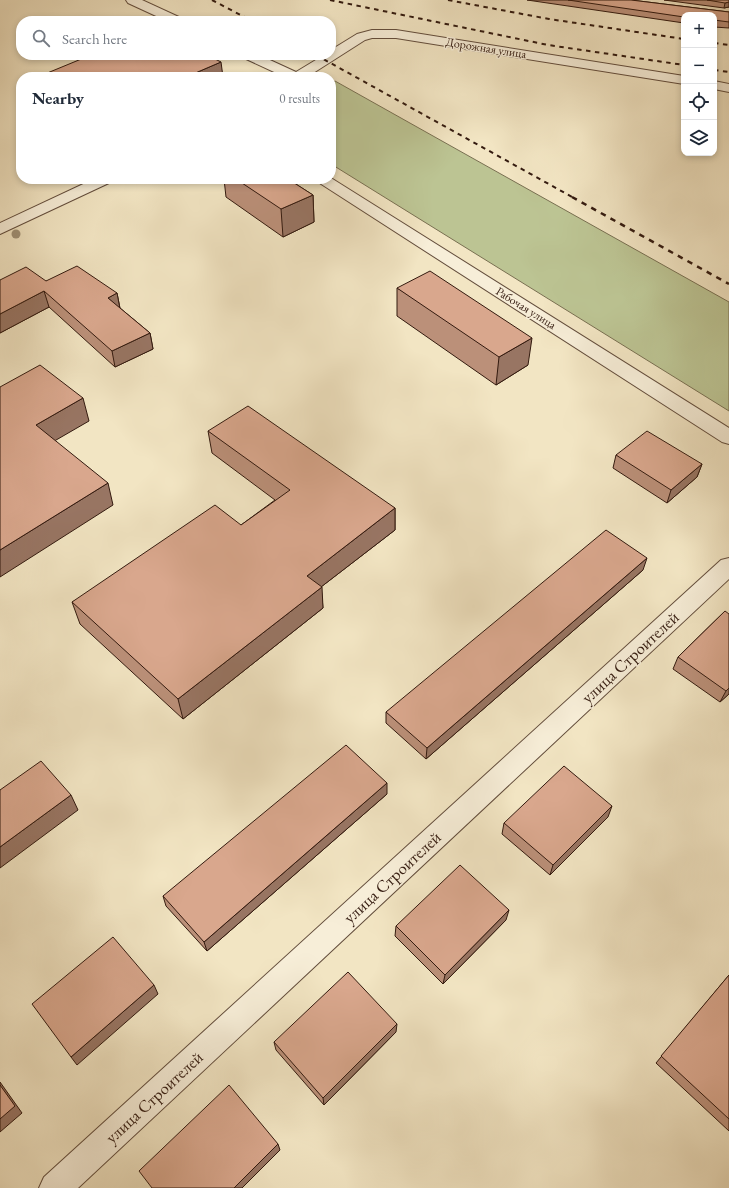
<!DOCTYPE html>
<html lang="en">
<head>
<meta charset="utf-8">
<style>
  :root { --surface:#fff; --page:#f6f6f7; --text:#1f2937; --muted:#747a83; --line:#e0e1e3 }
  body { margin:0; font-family:"EB Garamond",serif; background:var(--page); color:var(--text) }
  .controls { position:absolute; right:12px; top:12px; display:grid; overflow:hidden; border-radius:8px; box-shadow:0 2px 6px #0003 }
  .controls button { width:36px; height:36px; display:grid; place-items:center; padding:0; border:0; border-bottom:1px solid var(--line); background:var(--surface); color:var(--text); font:20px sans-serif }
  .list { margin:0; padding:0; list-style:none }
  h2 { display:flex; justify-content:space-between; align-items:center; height:52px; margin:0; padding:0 16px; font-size:17px }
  h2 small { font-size:13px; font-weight:400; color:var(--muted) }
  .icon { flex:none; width:22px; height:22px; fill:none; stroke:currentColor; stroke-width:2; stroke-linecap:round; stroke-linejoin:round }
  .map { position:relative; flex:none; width:729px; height:1188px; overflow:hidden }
  .search { position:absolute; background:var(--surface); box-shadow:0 2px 6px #0003; left:16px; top:16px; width:320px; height:44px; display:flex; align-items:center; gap:10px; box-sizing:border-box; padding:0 14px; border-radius:16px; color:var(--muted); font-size:15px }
  .panel { position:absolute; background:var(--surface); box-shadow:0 2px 6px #0003; left:16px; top:72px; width:320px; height:112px; border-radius:16px }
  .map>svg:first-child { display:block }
  .green { fill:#bcc493; stroke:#786f51 }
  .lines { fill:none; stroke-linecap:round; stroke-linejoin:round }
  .minor-casing { stroke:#634d3c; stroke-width:2 }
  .minor { fill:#f7eed8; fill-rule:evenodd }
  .rail-far1 { stroke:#331a0f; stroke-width:2; stroke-dasharray:4.5 4.5; stroke-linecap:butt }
  .rail { stroke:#331a0f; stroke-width:2.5; stroke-dasharray:5.5 5.5; stroke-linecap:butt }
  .tree { fill:#a09176 }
  .wall { fill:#bb9079; stroke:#331a0f }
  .shaded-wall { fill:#987563; stroke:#331a0f }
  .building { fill:#d9a78d; stroke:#331a0f }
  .labels { text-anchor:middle; stroke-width:3; stroke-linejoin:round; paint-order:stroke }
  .far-street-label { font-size:12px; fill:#331a0f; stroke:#f7eed8 }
  .near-street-label { font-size:17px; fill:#331a0f; stroke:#f7eed8 }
</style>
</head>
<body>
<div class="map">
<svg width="729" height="1188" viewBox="0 0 729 1188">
  <rect width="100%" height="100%" fill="#f2e5c3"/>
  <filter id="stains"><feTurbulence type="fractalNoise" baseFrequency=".005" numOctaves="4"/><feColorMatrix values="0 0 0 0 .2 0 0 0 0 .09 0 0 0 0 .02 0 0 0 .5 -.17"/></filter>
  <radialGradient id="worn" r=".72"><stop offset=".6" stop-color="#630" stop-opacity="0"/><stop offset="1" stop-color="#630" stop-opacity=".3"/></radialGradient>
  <!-- green -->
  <path class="green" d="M 335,81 L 729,302 L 729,411 L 331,164 L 331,84 Z"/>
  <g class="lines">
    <!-- minor casing -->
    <g class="minor-casing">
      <path id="minor" d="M 126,0 L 142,0 L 181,18 L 183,21 L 167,21 L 128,3 Z
        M 372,30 L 396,30 L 684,76 L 684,84 L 396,38 L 372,38 L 365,40 L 307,77 L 285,77 L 244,58 L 243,55 L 259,55 L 296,72 L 324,55 L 331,55 L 331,50 L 357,34 Z
        M 714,81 L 729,84 L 729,92 L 714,89 Z
        M 331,178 L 729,428 L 729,444 L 722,442 L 318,182 L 316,179 L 331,179 Z
        M 94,179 L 113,179 L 111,182 L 0,234 L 0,223 Z
        M 729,558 L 729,579 L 78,1188 L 39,1188 L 44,1177 L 721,560 Z"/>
    </g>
    <!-- minor -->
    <use href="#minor" class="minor"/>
    <!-- rail-far1 -->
    <path class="rail-far1" d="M 212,0 L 252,21
      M 330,0 L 548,45 L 684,65
      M 448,0 L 549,19 L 684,39
      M 714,43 L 729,45
      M 316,55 L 574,198
      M 714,70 L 729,72"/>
    <!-- rail -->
    <path class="rail" d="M 572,197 L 729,284"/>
  </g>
  <!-- trees -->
  <circle class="tree" cx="16" cy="234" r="4.5"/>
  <!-- wall -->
  <path class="wall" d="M 527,0 L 631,0 L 729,12 L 729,28 L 714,27 L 714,15 L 684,15 L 684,23 Z
    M 664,0 L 729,0 L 729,7 L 724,8 Z
    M 224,179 L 288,179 L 313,195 L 314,222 L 283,237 L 226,197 Z
    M 46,281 L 117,293 L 120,308 L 150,333 L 153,349 L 115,367 L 49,307 L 0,333 Z
    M 397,288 L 528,365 L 496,385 L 397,316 Z
    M 208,431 L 395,508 L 395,530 L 321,587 L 323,608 L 183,719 L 80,624 L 72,602 L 241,525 L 275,500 L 212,453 Z
    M 616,455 L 702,464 L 697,477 L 667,503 L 613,468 Z
    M 643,570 L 426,759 L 386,723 L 386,712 Z
    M 725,611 L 729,694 L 720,702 L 673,669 L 678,657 Z
    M 387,794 L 207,951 L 166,906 L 163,896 Z
    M 608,817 L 550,875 L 502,834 L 504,823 Z
    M 506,920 L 443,984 L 395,936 L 396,926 Z
    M 729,975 L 729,1131 L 656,1063 Z
    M 396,1032 L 324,1105 L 276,1050 L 274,1042 Z"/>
  <!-- shaded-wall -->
  <path class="shaded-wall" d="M 729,2 L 729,7 L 724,8 L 725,3 Z
    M 221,62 L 223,77 L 186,77 Z
    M 313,195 L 314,222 L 283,237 L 281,209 Z
    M 44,291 L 49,307 L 0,333 L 0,314 Z
    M 117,293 L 120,309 L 108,298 Z
    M 150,333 L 153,349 L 115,367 L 112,351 Z
    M 532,338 L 528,365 L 496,385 L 499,357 Z
    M 83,398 L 89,421 L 44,447 L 36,425 Z
    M 702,464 L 697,477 L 667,503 L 671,490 Z
    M 108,483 L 113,505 L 0,577 L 0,550 Z
    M 395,508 L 395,530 L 308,597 L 307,576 Z
    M 647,558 L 643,570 L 426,759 L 427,748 Z
    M 322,587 L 323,608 L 183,719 L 178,699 Z
    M 729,688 L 729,694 L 720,702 L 726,691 Z
    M 387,783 L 387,794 L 207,951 L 204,942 Z
    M 71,795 L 78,810 L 0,868 L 0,847 Z
    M 612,806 L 608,817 L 550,875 L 553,865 Z
    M 509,910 L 506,920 L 443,984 L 445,975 Z
    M 154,985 L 158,994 L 77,1065 L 71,1057 Z
    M 397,1024 L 396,1032 L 324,1105 L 323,1098 Z
    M 0,1082 L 22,1113 L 0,1132 Z
    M 278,1144 L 280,1150 L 242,1188 L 234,1188 Z"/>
  <!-- building -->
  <path class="building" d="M 568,0 L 631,0 L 729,12 L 729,22 L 714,20 L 714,15 L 684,15 L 684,17 Z
    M 707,0 L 729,0 L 729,2 L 725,3 Z
    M 91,55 L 207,55 L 221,62 L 186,77 L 42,77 L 40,76 Z
    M 236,179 L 288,179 L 313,195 L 281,209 Z
    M 77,266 L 117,293 L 108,298 L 150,333 L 112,351 L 44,291 L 0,314 L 0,280 L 26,267 L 46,281 Z
    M 430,271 L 532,338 L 499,357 L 397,288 Z
    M 40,365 L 83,398 L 36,425 L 108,483 L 0,550 L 0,387 Z
    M 248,406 L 395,508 L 307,576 L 322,587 L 178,699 L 72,602 L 215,505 L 241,525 L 290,490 L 208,431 Z
    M 647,431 L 702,464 L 671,490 L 616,455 Z
    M 606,530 L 647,558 L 427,748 L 386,712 Z
    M 725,611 L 729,614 L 729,688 L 726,691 L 678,657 Z
    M 346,745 L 387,783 L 204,942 L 163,896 Z
    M 41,761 L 71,795 L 0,847 L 0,790 Z
    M 564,766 L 612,806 L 553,865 L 504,823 Z
    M 460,865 L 509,910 L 445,975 L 396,926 Z
    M 113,937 L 154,985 L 71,1057 L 32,1004 Z
    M 348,972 L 397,1024 L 323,1098 L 274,1042 Z
    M 729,975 L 729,1119 L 661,1056 Z
    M 0,1085 L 15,1106 L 0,1119 Z
    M 229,1085 L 278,1144 L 234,1188 L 152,1188 L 139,1171 Z"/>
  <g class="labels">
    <!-- far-street labels -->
    <g class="far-street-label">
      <text transform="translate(486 48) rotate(9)" y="4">Дорожная улица</text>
      <text transform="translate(526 308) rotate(32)" y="4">Рабочая улица</text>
    </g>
    <!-- near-street labels -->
    <g class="near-street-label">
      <text transform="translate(630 657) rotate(-43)" y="6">улица Строителей</text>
      <text transform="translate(392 877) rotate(-43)" y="6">улица Строителей</text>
      <text transform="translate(154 1097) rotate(-43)" y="6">улица Строителей</text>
    </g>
  </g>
  <rect width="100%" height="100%" filter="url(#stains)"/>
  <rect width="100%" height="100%" fill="url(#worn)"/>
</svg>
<div class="controls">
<button>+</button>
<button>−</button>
<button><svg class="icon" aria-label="locate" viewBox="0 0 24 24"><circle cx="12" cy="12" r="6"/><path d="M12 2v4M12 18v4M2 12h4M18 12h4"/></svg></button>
<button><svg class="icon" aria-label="layers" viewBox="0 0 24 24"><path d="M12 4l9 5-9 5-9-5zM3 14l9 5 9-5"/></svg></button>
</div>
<div class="search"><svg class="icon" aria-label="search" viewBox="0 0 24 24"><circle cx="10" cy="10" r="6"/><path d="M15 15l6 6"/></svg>Search here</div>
<section class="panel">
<h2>Nearby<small>0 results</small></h2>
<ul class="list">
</ul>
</section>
</div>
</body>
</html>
